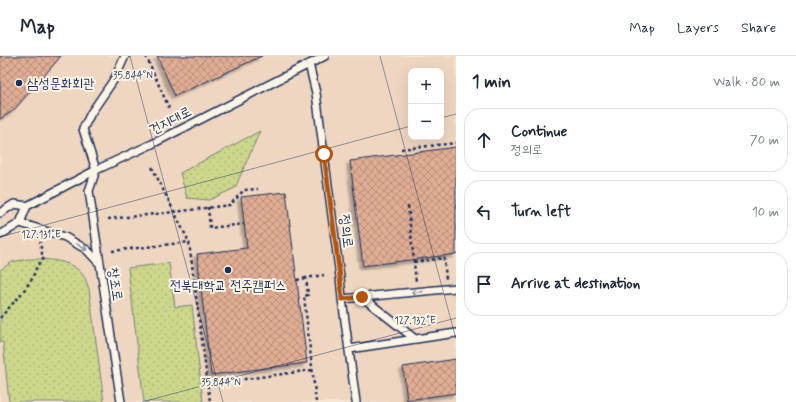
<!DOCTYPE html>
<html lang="en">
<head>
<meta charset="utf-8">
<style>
  :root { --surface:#fff; --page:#f2f2f3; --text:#1f2937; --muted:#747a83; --line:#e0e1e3 }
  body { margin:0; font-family:Mynerve,"Poor Story",sans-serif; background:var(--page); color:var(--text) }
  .controls { position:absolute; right:12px; top:12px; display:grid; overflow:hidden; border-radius:8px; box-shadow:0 4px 16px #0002 }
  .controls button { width:36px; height:36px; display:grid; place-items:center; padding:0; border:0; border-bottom:1px solid var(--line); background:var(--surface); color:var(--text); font:20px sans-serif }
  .stop { position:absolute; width:12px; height:12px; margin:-9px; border:3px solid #b45309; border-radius:50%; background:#fff }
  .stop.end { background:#b45309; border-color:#fff; box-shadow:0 1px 4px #0008 }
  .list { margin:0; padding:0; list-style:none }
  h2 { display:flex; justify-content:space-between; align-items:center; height:52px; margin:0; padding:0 16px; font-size:17px }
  h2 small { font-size:13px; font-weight:400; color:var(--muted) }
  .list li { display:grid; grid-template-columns:26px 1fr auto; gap:12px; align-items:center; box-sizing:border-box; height:64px; margin:0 8px 8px; padding:0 8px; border:1px solid var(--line); border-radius:16px }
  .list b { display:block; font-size:15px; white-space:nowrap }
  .list p { margin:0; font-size:13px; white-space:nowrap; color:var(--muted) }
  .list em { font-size:13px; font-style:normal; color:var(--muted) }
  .icon { flex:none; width:22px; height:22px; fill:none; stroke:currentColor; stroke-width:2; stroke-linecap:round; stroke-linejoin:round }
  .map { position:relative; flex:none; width:456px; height:346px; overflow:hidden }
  header { display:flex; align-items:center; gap:24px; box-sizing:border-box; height:56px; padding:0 20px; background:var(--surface); border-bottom:1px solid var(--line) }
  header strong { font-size:19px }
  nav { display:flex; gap:22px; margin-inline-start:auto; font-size:14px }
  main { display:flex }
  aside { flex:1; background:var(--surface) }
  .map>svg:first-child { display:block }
  .built { fill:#efd6c1; fill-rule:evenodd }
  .park { fill:url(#park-dots); stroke:#748374 }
  .building { fill:url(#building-cross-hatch); stroke:#1b2f5e; filter:url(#shadow) }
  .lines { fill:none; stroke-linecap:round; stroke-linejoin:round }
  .service-casing { stroke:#1b2f5e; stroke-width:10 }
  .path { stroke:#1b2f5e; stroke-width:2.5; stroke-dasharray:3 3; stroke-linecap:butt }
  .service { stroke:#fcf5e5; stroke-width:7 }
  .oneway { stroke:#8c92a2 }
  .route { stroke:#b45309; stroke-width:5 }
  .ticks { fill:none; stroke:#1b2f5e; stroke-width:1; stroke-opacity:0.45 }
  .poi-dot { fill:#1b2f5e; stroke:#fcf5e5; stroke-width:1.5 }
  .labels { text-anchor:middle; stroke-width:4; stroke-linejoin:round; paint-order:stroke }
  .poi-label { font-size:14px; fill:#1b2f5e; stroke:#fcf5e5; text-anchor:start }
  .street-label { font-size:14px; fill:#1b2f5e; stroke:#fcf5e5 }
  .ticks-label { font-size:10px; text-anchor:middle; fill:#1b2f5e; stroke:#fcf5e5; stroke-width:4; stroke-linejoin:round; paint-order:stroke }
</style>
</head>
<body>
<header>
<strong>Map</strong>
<nav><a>Map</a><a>Layers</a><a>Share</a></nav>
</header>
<main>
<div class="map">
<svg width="456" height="346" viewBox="0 0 456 346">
  <defs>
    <pattern id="park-dots" width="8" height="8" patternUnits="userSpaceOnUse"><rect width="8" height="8" fill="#ccd78b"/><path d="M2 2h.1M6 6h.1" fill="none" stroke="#afb97a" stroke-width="1.8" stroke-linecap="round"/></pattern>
    <pattern id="building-cross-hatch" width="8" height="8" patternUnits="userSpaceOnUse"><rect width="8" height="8" fill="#e0ad93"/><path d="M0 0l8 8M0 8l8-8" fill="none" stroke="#b58d7b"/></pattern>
    <filter id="shadow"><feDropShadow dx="-3.5" dy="3.5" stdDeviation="1" flood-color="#0004"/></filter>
  </defs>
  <rect width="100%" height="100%" fill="#f6e7d5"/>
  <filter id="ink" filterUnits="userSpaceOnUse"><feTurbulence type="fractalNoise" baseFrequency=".025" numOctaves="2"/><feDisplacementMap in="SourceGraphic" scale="8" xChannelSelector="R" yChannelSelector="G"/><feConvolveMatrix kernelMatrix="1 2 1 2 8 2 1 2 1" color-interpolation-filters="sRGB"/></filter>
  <g filter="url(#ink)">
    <!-- built -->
    <path class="built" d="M 0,0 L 456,0 L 456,346 L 0,346 ZM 411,15 L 441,15 L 441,81 L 411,81 Z"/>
    <!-- park -->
    <path class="park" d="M 260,75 L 235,132 L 209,144 L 187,142 L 180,117 Z
      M 28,203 C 45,203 71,203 82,218 C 86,222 87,228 89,233 L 104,346 L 9,346 L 3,286 L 0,286 L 0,214 L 12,206 Z
      M 169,207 L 175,251 L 192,249 L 203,346 L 144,346 L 128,212 Z"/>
    <!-- building -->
    <path class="building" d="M 0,0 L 61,0 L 13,55 L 0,63 Z
      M 157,0 L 262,0 L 175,40 Z
      M 456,91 L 456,198 L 363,210 L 350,105 Z
      M 286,136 L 307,307 L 211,319 L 197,198 L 247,192 L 241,141 Z
      M 456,303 L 456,337 L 407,344 L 403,311 Z"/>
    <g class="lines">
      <!-- service casing -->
      <g class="service-casing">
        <path id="service" d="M 309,8 L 316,37 L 340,221 L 342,243 L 356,346
          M 96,114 L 89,135 L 121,346
          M 96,114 L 83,73 L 91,57 L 115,22 L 125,0
          M 0,157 L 14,148 L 27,150 L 96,114 L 152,88 L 325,0
          M 20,167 L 65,181 L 87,194 L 100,208
          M 0,179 L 20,167 L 27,150
          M 362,241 L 415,283
          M 342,243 L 456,232
          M 349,293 L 456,277"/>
      </g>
      <!-- path -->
      <path class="path" d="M 146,0 L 169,52
        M 401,93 L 456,87
        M 152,111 L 189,186 L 210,346
        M 408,150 L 416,226
        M 208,151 L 210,172 L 244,168
        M 108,163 L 174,156 L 230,149 L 244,134 L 258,133
        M 112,195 L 189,186
        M 414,206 L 444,202 L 446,223
        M 297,224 L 306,222
        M 0,262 L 22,237 L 32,223 L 37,210 L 43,203 L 40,186
        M 208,328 L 312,314
        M 316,346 L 304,240 L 308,239 L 306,222 L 324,219"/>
      <!-- service -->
      <use href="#service" class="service"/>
    </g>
    <!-- one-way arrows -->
    <defs><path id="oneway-shaft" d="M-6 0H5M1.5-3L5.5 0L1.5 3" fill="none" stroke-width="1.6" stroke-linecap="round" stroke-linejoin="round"/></defs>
    <g class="oneway">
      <use href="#oneway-shaft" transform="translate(82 191) rotate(32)"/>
      <use href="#oneway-shaft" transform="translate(417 236) rotate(174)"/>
    </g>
  </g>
  <g class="lines" filter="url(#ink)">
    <!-- route -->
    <path class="route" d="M 324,98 L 340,221 L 342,243 L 362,241"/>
  </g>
  <!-- ticks -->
  <path class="ticks" d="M 130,0 L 223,346M 380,0 L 456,283M 441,62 L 456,58M 0,181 L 411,70M 142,346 L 456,262"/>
  <!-- markers -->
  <g class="poi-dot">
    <circle cx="19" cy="27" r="4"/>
    <circle cx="228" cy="214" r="4"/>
  </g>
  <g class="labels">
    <!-- poi labels -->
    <g class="poi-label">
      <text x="27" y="32">삼성문화회관</text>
      <text x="228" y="234" text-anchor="middle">전북대학교 전주캠퍼스</text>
    </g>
    <!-- street labels -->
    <g class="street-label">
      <text transform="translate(170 64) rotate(-27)" y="5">건지대로</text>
      <text transform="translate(347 175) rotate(83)" y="5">정의로</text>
      <text transform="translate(116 228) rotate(81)" y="5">창조로</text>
    </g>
  </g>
  <g class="ticks-label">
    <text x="133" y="23">35.844°N</text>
    <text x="41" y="182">127.131°E</text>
    <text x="415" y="268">127.132°E</text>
    <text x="221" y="330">35.844°N</text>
  </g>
</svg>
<div class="controls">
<button>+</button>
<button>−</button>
</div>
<div class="stop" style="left:324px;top:98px"></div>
<div class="stop end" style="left:362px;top:241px"></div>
</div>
<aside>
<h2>1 min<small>Walk · 80 m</small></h2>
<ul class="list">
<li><svg class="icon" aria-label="ahead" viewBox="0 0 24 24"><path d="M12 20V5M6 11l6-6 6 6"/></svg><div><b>Continue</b><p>정의로</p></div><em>70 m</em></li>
<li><svg class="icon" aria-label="left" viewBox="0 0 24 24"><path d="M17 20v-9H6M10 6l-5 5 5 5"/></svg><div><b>Turn left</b></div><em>10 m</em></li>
<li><svg class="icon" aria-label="arrive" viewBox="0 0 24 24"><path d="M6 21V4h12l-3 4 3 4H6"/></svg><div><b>Arrive at destination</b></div></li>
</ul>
</aside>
</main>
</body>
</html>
